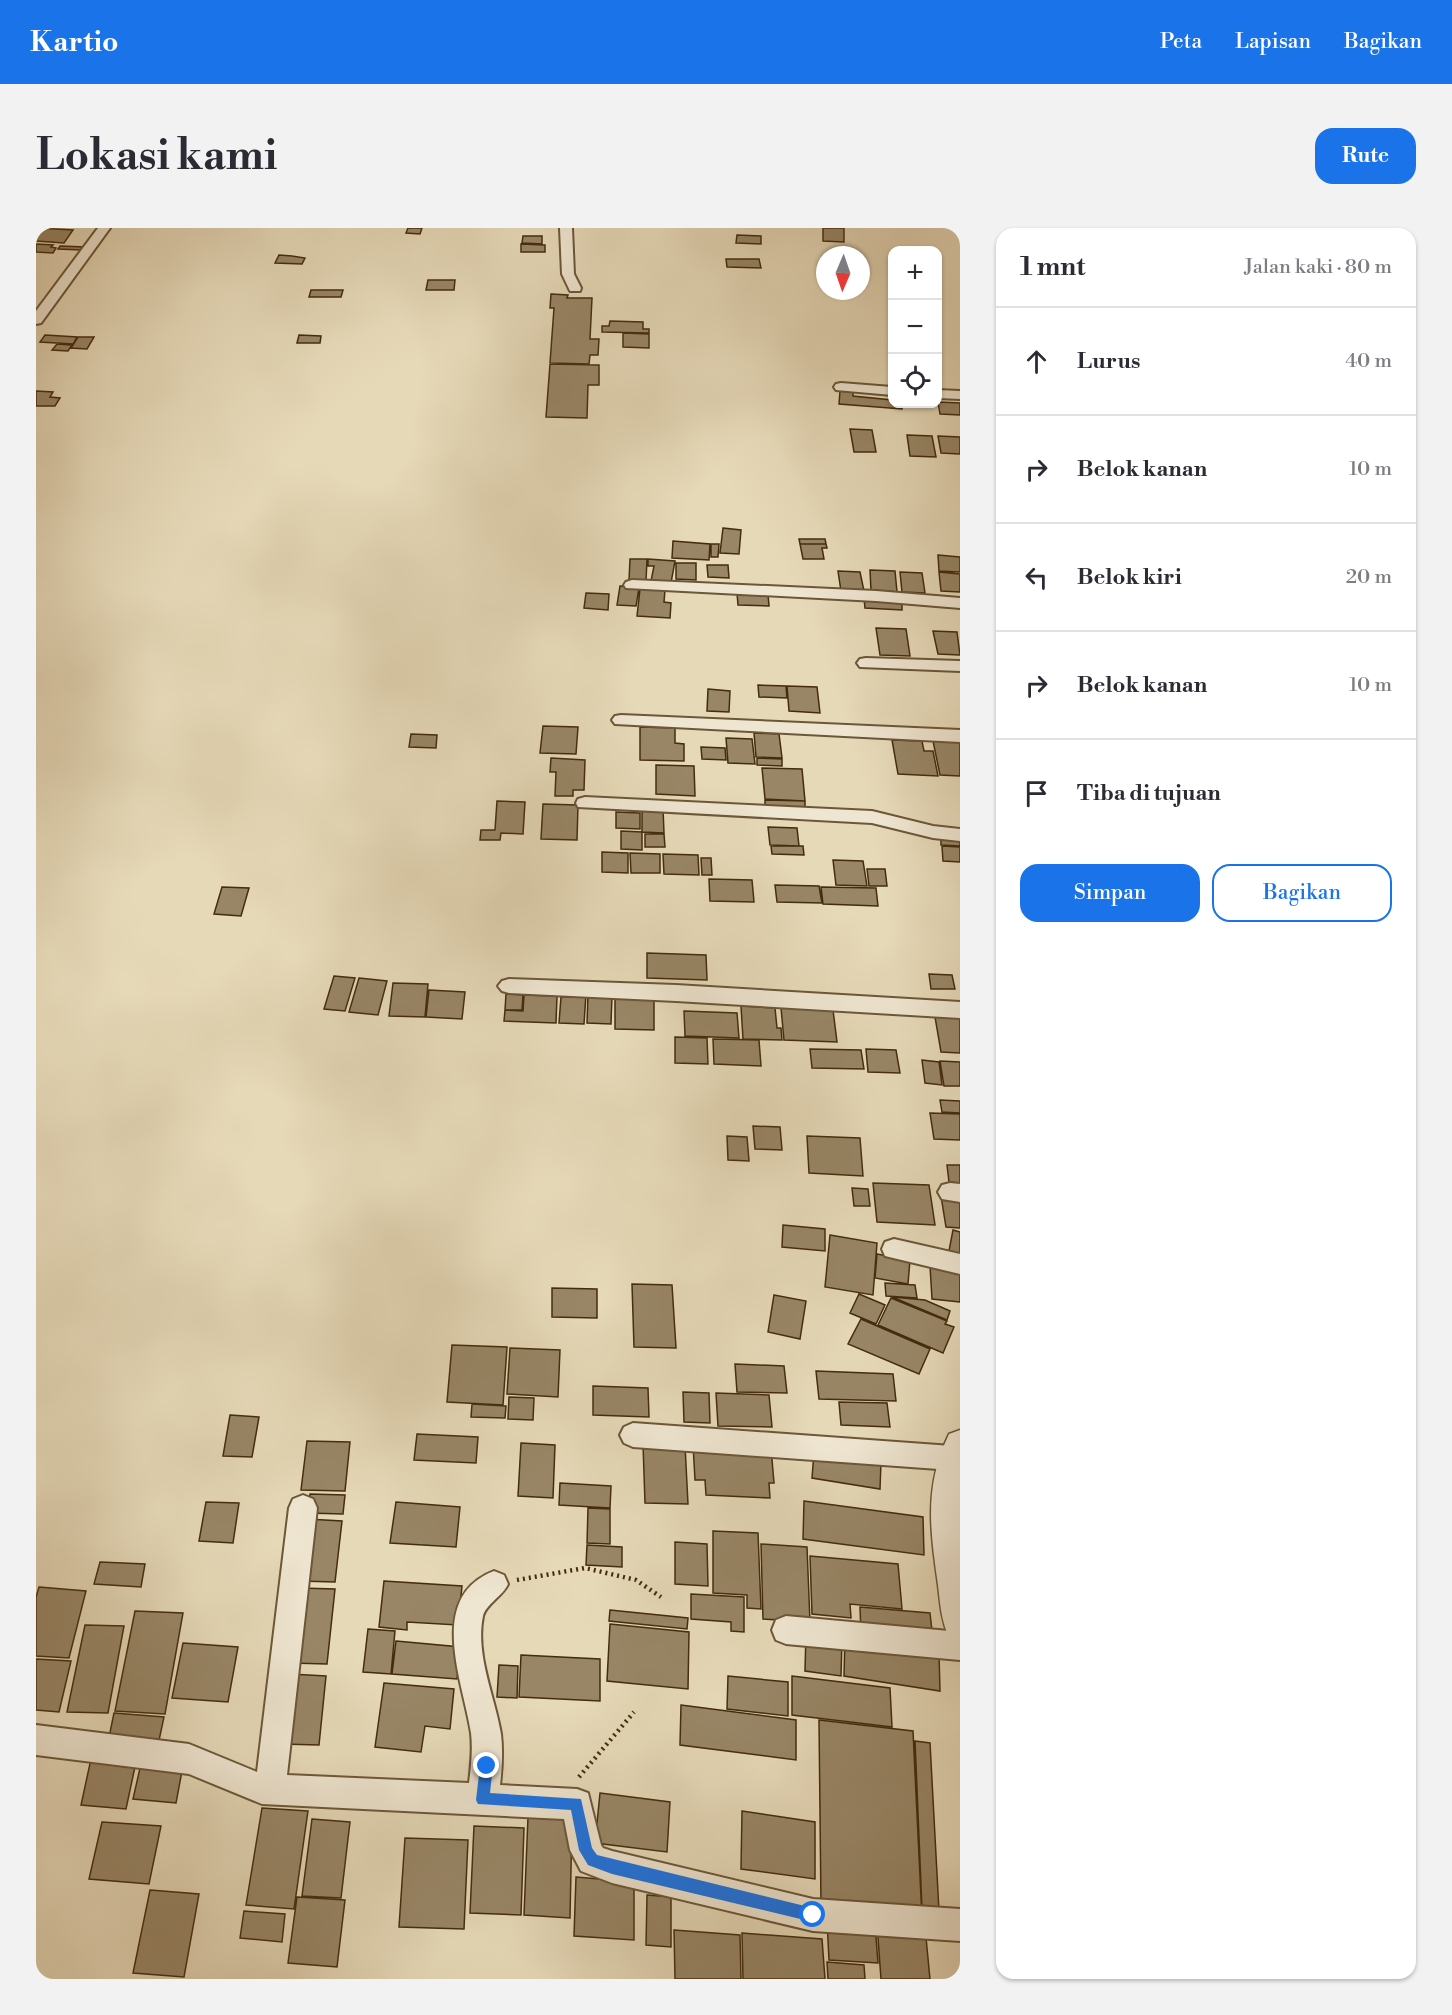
<!DOCTYPE html>
<html lang="id">
<head>
<meta charset="utf-8">
<style>
  :root { --surface:#fff; --page:#f2f2f3; --text:#2b2b33; --muted:#7c7c81; --line:#e1e1e2; --accent:#1a73e8 }
  body { margin:0; font-family:"Libre Bodoni",serif; background:var(--page); color:var(--text) }
  .controls { position:absolute; right:18px; top:18px; display:grid; overflow:hidden; border-radius:12px; box-shadow:0 2px 4px #0004 }
  .controls button { width:54px; height:54px; display:grid; place-items:center; padding:0; border:0; border-bottom:2px solid var(--line); background:var(--surface); color:var(--text); font:30px sans-serif }
  .compass { position:absolute; left:780px; top:18px; width:54px; height:54px; border-radius:50%; background:var(--surface); box-shadow:0 2px 4px #0004; rotate:182deg }
  .stop { position:absolute; width:18px; height:18px; margin:-14px; border:4px solid #1a73e8; border-radius:50%; background:#fff }
  .stop.end { background:#1a73e8; border-color:#fff; box-shadow:0 2px 6px #0008 }
  .list { margin:0; padding:0; list-style:none }
  h2 { display:flex; justify-content:space-between; align-items:center; height:78px; margin:0; padding:0 24px; font-size:26px }
  h2 small { font-size:20px; font-weight:400; color:var(--muted) }
  .list li { display:grid; grid-template-columns:39px 1fr auto; gap:18px; align-items:center; box-sizing:border-box; height:108px; padding:0 24px; border-top:2px solid var(--line) }
  .list b { display:block; font-size:22px; white-space:nowrap }
  .list em { font-size:20px; font-style:normal; color:var(--muted) }
  .actions { display:flex; gap:12px; padding:18px 24px }
  .actions a { flex:1; padding:14px 0; border:2px solid var(--accent); border-radius:18px; text-align:center; font-size:21px; color:var(--accent) }
  .actions .main { background:var(--accent); color:#fff }
  .icon { flex:none; width:33px; height:33px; fill:none; stroke:currentColor; stroke-width:2; stroke-linecap:round; stroke-linejoin:round }
  .map { position:relative; flex:none; width:924px; height:1751px; overflow:hidden; border-radius:18px }
  header { display:flex; align-items:center; gap:36px; box-sizing:border-box; height:84px; padding:0 30px; background:var(--accent); color:#fff }
  header strong { font-size:28px }
  nav { display:flex; gap:33px; margin-inline-start:auto; font-size:21px }
  .intro { display:flex; align-items:center; justify-content:space-between; box-sizing:border-box; height:144px; padding:0 36px }
  h1 { margin:0; font-size:42px }
  .button { padding:15px 27px; border-radius:18px; background:var(--accent); color:#fff; font-size:21px; font-weight:700 }
  main { display:flex; gap:36px; padding:0 36px }
  aside { flex:1; background:var(--surface); border-radius:18px; box-shadow:0 2px 4px #0004 }
  .map>svg:first-child { display:block }
  .building { fill:#988666; stroke:#442c0e; stroke-width:1.5 }
  .lines { fill:none; stroke-linecap:round; stroke-linejoin:round }
  .minor-casing { stroke:#6c5738; stroke-width:4 }
  .tertiary-casing { stroke:#6c5738; stroke-width:3 }
  .path { stroke:#442c0e; stroke-width:4.5; stroke-dasharray:2 4; stroke-linecap:butt }
  .minor { fill:#efe6d1; fill-rule:evenodd }
  .tertiary { fill:#efe6d1; fill-rule:evenodd }
  .route { fill:#1a73e8 }
</style>
</head>
<body>
<header>
<strong>Kartio</strong>
<nav><a>Peta</a><a>Lapisan</a><a>Bagikan</a></nav>
</header>
<div class="intro"><h1>Lokasi kami</h1><a class="button">Rute</a></div>
<main>
<div class="map">
<svg width="924" height="1751" viewBox="0 0 924 1751">
  <rect width="100%" height="100%" fill="#e6d9b8"/>
  <filter id="stains"><feTurbulence type="fractalNoise" baseFrequency=".00333" numOctaves="4"/><feColorMatrix values="0 0 0 0 .2 0 0 0 0 .09 0 0 0 0 .02 0 0 0 .5 -.17"/></filter>
  <radialGradient id="worn" r=".72"><stop offset=".6" stop-color="#630" stop-opacity="0"/><stop offset="1" stop-color="#630" stop-opacity=".3"/></radialGradient>
  <!-- building -->
  <path class="building" d="M 2,0 L 37,2 L 28,15 L 0,13 Z
    M 372,0 L 386,0 L 384,6 L 370,5 Z
    M 787,0 L 808,0 L 808,14 L 787,13 Z
    M 701,7 L 725,8 L 725,16 L 700,15 Z
    M 487,8 L 506,8 L 506,16 L 486,15 Z
    M 0,16 L 17,17 L 15,19 L 20,20 L 17,25 L 0,24 Z
    M 485,16 L 509,17 L 509,24 L 485,24 Z
    M 24,18 L 49,19 L 46,22 L 22,21 Z
    M 243,27 L 256,28 L 269,30 L 266,36 L 239,35 Z
    M 690,31 L 723,31 L 725,40 L 691,39 Z
    M 392,52 L 419,52 L 418,62 L 390,62 Z
    M 275,62 L 307,62 L 305,69 L 273,69 Z
    M 515,66 L 532,67 L 531,70 L 556,70 L 554,111 L 563,111 L 562,127 L 554,127 L 553,136 L 514,135 L 518,80 L 514,80 Z
    M 574,93 L 607,94 L 607,101 L 613,101 L 613,105 L 566,104 L 566,98 L 573,98 Z
    M 587,105 L 613,106 L 613,120 L 587,119 Z
    M 9,107 L 41,109 L 37,116 L 4,114 Z
    M 263,107 L 285,108 L 284,115 L 261,115 Z
    M 42,109 L 58,109 L 51,121 L 35,120 Z
    M 21,116 L 36,117 L 32,123 L 16,122 Z
    M 514,136 L 563,137 L 563,157 L 552,157 L 551,190 L 510,189 Z
    M 0,163 L 17,164 L 14,169 L 24,170 L 19,178 L 0,178 Z
    M 804,163 L 817,164 L 817,168 L 856,172 L 856,176 L 866,176 L 866,181 L 803,176 Z
    M 902,174 L 924,175 L 924,187 L 904,186 Z
    M 814,201 L 836,202 L 840,224 L 818,224 Z
    M 871,207 L 896,208 L 900,229 L 874,228 Z
    M 902,208 L 924,209 L 924,226 L 905,225 Z
    M 687,300 L 705,302 L 703,326 L 684,325 Z
    M 763,311 L 789,311 L 790,316 L 764,316 Z
    M 637,313 L 674,316 L 673,332 L 636,330 Z
    M 675,316 L 683,316 L 682,329 L 675,329 Z
    M 764,316 L 790,316 L 791,320 L 786,320 L 788,331 L 767,331 Z
    M 902,327 L 924,329 L 924,344 L 903,343 Z
    M 594,331 L 611,331 L 610,353 L 593,353 Z
    M 612,331 L 639,333 L 635,355 L 615,353 L 618,338 L 612,338 Z
    M 640,335 L 660,335 L 660,352 L 640,351 Z
    M 671,337 L 692,337 L 693,350 L 672,349 Z
    M 834,342 L 859,343 L 861,364 L 835,362 Z
    M 802,343 L 824,344 L 828,363 L 805,363 Z
    M 864,344 L 886,345 L 889,365 L 866,364 Z
    M 903,344 L 924,346 L 924,364 L 905,363 Z
    M 584,358 L 603,360 L 600,378 L 581,377 Z
    M 604,361 L 629,362 L 628,374 L 635,375 L 634,390 L 601,388 Z
    M 550,365 L 573,366 L 572,382 L 548,380 Z
    M 701,365 L 732,366 L 733,378 L 702,377 Z
    M 828,370 L 866,373 L 866,382 L 829,380 Z
    M 840,400 L 870,401 L 874,428 L 844,427 Z
    M 897,403 L 921,404 L 924,427 L 902,426 Z
    M 722,457 L 750,458 L 751,470 L 723,469 Z
    M 751,458 L 781,459 L 784,485 L 753,483 Z
    M 672,461 L 694,463 L 693,484 L 671,483 Z
    M 507,498 L 542,499 L 540,526 L 504,525 Z
    M 604,499 L 639,500 L 639,515 L 648,516 L 648,533 L 604,532 Z
    M 718,505 L 743,506 L 746,530 L 720,529 Z
    M 375,506 L 401,507 L 400,520 L 373,519 Z
    M 690,510 L 716,511 L 719,536 L 692,535 Z
    M 856,512 L 886,513 L 888,523 L 897,523 L 902,548 L 862,546 Z
    M 897,513 L 924,514 L 924,548 L 904,547 Z
    M 665,519 L 689,520 L 690,532 L 666,531 Z
    M 515,530 L 549,532 L 548,562 L 537,562 L 537,568 L 519,568 L 520,544 L 514,544 Z
    M 721,530 L 746,531 L 746,538 L 721,537 Z
    M 620,537 L 658,538 L 659,568 L 620,566 Z
    M 726,540 L 766,541 L 769,573 L 729,571 Z
    M 729,572 L 769,573 L 769,579 L 729,578 Z
    M 461,573 L 489,574 L 487,606 L 465,605 L 464,612 L 444,612 L 445,602 L 459,602 Z
    M 507,576 L 542,577 L 541,612 L 505,611 Z
    M 606,580 L 627,581 L 628,605 L 606,604 Z
    M 580,584 L 604,585 L 604,601 L 580,600 Z
    M 732,599 L 761,600 L 763,618 L 734,617 Z
    M 585,603 L 606,604 L 606,622 L 585,621 Z
    M 609,606 L 628,606 L 629,619 L 609,619 Z
    M 905,608 L 924,609 L 924,618 L 905,617 Z
    M 735,618 L 767,618 L 768,627 L 736,626 Z
    M 906,618 L 924,619 L 924,634 L 907,633 Z
    M 566,624 L 592,625 L 592,645 L 566,644 Z
    M 594,625 L 624,626 L 624,645 L 595,645 Z
    M 627,626 L 662,627 L 663,647 L 628,646 Z
    M 665,630 L 675,630 L 676,647 L 666,647 Z
    M 797,632 L 827,633 L 831,658 L 800,657 Z
    M 831,641 L 849,641 L 851,658 L 833,658 Z
    M 673,651 L 716,652 L 718,674 L 674,673 Z
    M 739,657 L 783,658 L 786,675 L 741,674 Z
    M 186,659 L 213,660 L 205,688 L 178,686 Z
    M 785,659 L 840,660 L 842,678 L 787,676 Z
    M 611,725 L 670,727 L 671,752 L 611,750 Z
    M 893,746 L 916,747 L 919,761 L 895,761 Z
    M 298,748 L 319,750 L 309,783 L 288,781 Z
    M 323,750 L 351,753 L 342,787 L 313,784 Z
    M 357,755 L 392,756 L 389,789 L 353,788 Z
    M 393,762 L 429,764 L 426,791 L 390,789 Z
    M 536,765 L 550,766 L 548,796 L 523,795 L 525,769 L 536,769 Z
    M 470,766 L 487,767 L 486,782 L 469,782 Z
    M 552,766 L 576,767 L 575,796 L 551,795 Z
    M 488,767 L 521,768 L 520,795 L 468,793 L 469,782 L 487,783 Z
    M 579,768 L 618,769 L 618,802 L 579,801 Z
    M 705,778 L 739,780 L 741,800 L 745,800 L 746,812 L 707,811 Z
    M 745,780 L 797,782 L 801,814 L 748,812 Z
    M 648,783 L 701,785 L 703,810 L 649,808 Z
    M 898,783 L 924,784 L 924,825 L 905,824 Z
    M 639,809 L 671,810 L 672,836 L 639,835 Z
    M 677,811 L 723,812 L 725,838 L 678,836 Z
    M 774,821 L 825,822 L 828,841 L 776,840 Z
    M 830,821 L 860,822 L 864,845 L 832,844 Z
    M 886,832 L 903,834 L 906,857 L 889,855 Z
    M 904,833 L 924,834 L 924,858 L 908,858 Z
    M 904,872 L 924,873 L 924,885 L 906,884 Z
    M 894,885 L 924,886 L 924,912 L 898,911 Z
    M 717,898 L 744,899 L 746,922 L 719,921 Z
    M 691,908 L 711,909 L 713,933 L 692,932 Z
    M 771,908 L 824,910 L 827,948 L 773,945 Z
    M 911,937 L 924,937 L 924,955 L 913,954 Z
    M 837,955 L 893,957 L 899,997 L 841,994 Z
    M 816,960 L 832,961 L 834,978 L 818,978 Z
    M 905,968 L 924,969 L 924,1000 L 910,999 Z
    M 747,997 L 789,1001 L 789,1023 L 746,1019 Z
    M 917,1002 L 924,1004 L 924,1031 L 912,1028 Z
    M 794,1007 L 841,1015 L 837,1067 L 789,1059 Z
    M 841,1026 L 874,1032 L 872,1056 L 839,1050 Z
    M 894,1038 L 924,1041 L 924,1074 L 896,1071 Z
    M 849,1055 L 879,1057 L 881,1070 L 850,1068 Z
    M 596,1056 L 636,1057 L 640,1120 L 598,1119 Z
    M 516,1060 L 561,1061 L 561,1090 L 516,1089 Z
    M 823,1066 L 849,1077 L 840,1096 L 814,1085 Z
    M 738,1067 L 770,1073 L 764,1111 L 732,1104 Z
    M 856,1069 L 889,1072 L 914,1083 L 911,1092 Z
    M 855,1070 L 911,1093 L 909,1096 L 918,1099 L 907,1125 L 842,1097 Z
    M 825,1091 L 894,1121 L 883,1146 L 812,1116 Z
    M 416,1117 L 471,1119 L 467,1177 L 411,1174 Z
    M 474,1120 L 524,1122 L 522,1169 L 471,1166 Z
    M 699,1136 L 748,1138 L 751,1165 L 701,1164 Z
    M 780,1143 L 857,1146 L 860,1173 L 783,1171 Z
    M 557,1158 L 612,1160 L 613,1189 L 557,1187 Z
    M 647,1164 L 673,1165 L 674,1195 L 648,1194 Z
    M 680,1165 L 733,1167 L 736,1199 L 682,1198 Z
    M 473,1169 L 498,1170 L 497,1192 L 472,1191 Z
    M 803,1174 L 851,1175 L 854,1199 L 805,1197 Z
    M 436,1176 L 470,1178 L 469,1190 L 435,1189 Z
    M 194,1187 L 223,1189 L 216,1229 L 187,1228 Z
    M 381,1206 L 442,1209 L 440,1235 L 378,1232 Z
    M 271,1213 L 314,1214 L 309,1263 L 265,1262 Z
    M 485,1215 L 519,1217 L 517,1270 L 482,1268 Z
    M 607,1216 L 649,1217 L 652,1276 L 609,1275 Z
    M 657,1216 L 735,1220 L 738,1255 L 733,1255 L 734,1270 L 670,1267 L 669,1252 L 659,1252 Z
    M 778,1224 L 845,1234 L 844,1261 L 776,1250 Z
    M 524,1255 L 575,1258 L 574,1280 L 523,1277 Z
    M 274,1266 L 309,1267 L 307,1286 L 272,1285 Z
    M 768,1273 L 887,1289 L 888,1327 L 767,1311 Z
    M 170,1274 L 203,1275 L 197,1315 L 163,1313 Z
    M 360,1274 L 424,1279 L 420,1319 L 354,1315 Z
    M 552,1280 L 574,1281 L 574,1316 L 551,1315 Z
    M 271,1291 L 306,1293 L 299,1354 L 264,1353 Z
    M 677,1303 L 722,1305 L 725,1381 L 711,1380 L 711,1367 L 677,1365 Z
    M 639,1314 L 671,1316 L 672,1358 L 639,1356 Z
    M 725,1316 L 771,1319 L 774,1394 L 727,1391 Z
    M 551,1317 L 586,1319 L 586,1339 L 550,1337 Z
    M 774,1328 L 862,1336 L 866,1381 L 814,1376 L 815,1390 L 776,1386 Z
    M 64,1334 L 109,1336 L 105,1359 L 58,1356 Z
    M 348,1353 L 426,1358 L 422,1397 L 371,1394 L 371,1402 L 343,1399 Z
    M 3,1359 L 50,1363 L 33,1430 L 0,1428 L 0,1369 Z
    M 263,1360 L 299,1361 L 291,1436 L 255,1435 Z
    M 655,1366 L 708,1369 L 708,1404 L 695,1403 L 695,1394 L 655,1391 Z
    M 824,1379 L 894,1385 L 897,1412 L 825,1406 Z
    M 574,1382 L 652,1390 L 651,1401 L 573,1393 Z
    M 99,1383 L 147,1385 L 129,1486 L 79,1483 Z
    M 574,1396 L 653,1404 L 652,1461 L 571,1453 Z
    M 49,1397 L 88,1398 L 72,1485 L 31,1484 Z
    M 332,1401 L 359,1403 L 355,1446 L 327,1444 Z
    M 770,1405 L 806,1411 L 805,1448 L 769,1443 Z
    M 809,1410 L 903,1425 L 904,1463 L 808,1448 Z
    M 360,1413 L 425,1419 L 421,1451 L 356,1446 Z
    M 147,1415 L 202,1419 L 192,1474 L 136,1470 Z
    M 485,1427 L 564,1431 L 564,1473 L 483,1469 Z
    M 0,1431 L 35,1433 L 23,1484 L 0,1482 Z
    M 463,1437 L 482,1438 L 481,1470 L 461,1469 Z
    M 254,1446 L 290,1448 L 283,1517 L 245,1516 Z
    M 692,1448 L 752,1454 L 752,1488 L 691,1481 Z
    M 756,1448 L 854,1460 L 856,1499 L 756,1487 Z
    M 348,1455 L 418,1461 L 414,1501 L 389,1498 L 385,1524 L 339,1519 Z
    M 645,1477 L 760,1492 L 760,1532 L 644,1517 Z
    M 78,1485 L 128,1489 L 122,1517 L 72,1514 Z
    M 783,1492 L 877,1503 L 886,1690 L 785,1677 Z
    M 879,1513 L 894,1515 L 903,1683 L 886,1681 Z
    M 55,1531 L 100,1534 L 90,1581 L 45,1577 Z
    M 104,1540 L 146,1543 L 140,1575 L 97,1571 Z
    M 564,1565 L 634,1574 L 631,1624 L 559,1615 Z
    M 226,1580 L 272,1583 L 258,1681 L 210,1677 Z
    M 706,1583 L 779,1594 L 779,1651 L 705,1641 Z
    M 492,1589 L 536,1591 L 534,1690 L 488,1687 Z
    M 276,1591 L 314,1594 L 305,1670 L 266,1668 Z
    M 66,1594 L 125,1598 L 113,1656 L 53,1651 Z
    M 438,1598 L 488,1600 L 485,1687 L 434,1685 Z
    M 369,1610 L 432,1612 L 428,1701 L 363,1699 Z
    M 540,1649 L 598,1654 L 598,1712 L 538,1708 Z
    M 114,1662 L 163,1666 L 148,1749 L 97,1745 Z
    M 611,1667 L 635,1669 L 635,1719 L 610,1717 Z
    M 261,1669 L 309,1672 L 301,1739 L 252,1735 Z
    M 208,1683 L 249,1686 L 246,1714 L 204,1710 Z
    M 791,1692 L 839,1696 L 842,1735 L 793,1732 Z
    M 841,1696 L 889,1699 L 894,1751 L 845,1751 Z
    M 638,1702 L 704,1707 L 705,1751 L 639,1751 Z
    M 706,1705 L 786,1711 L 789,1751 L 707,1751 Z
    M 791,1734 L 828,1737 L 829,1751 L 792,1751 Z"/>
  <g class="lines">
    <!-- minor casing -->
    <g class="minor-casing">
      <path id="minor" d="M 62,0 L 74,0 L 5,95 L 0,96 L 0,83 Z
        M 524,0 L 536,0 L 538,46 L 545,60 L 544,63 L 534,63 L 526,46 Z
        M 805,155 L 856,159 L 856,167 L 800,162 L 798,159 L 800,156 Z
        M 902,162 L 924,163 L 924,171 L 902,170 Z
        M 596,352 L 840,363 L 924,370 L 924,380 L 840,373 L 590,360 L 588,357 L 590,354 Z
        M 830,430 L 924,433 L 924,443 L 824,439 L 821,435 L 824,431 Z
        M 585,487 L 924,502 L 924,514 L 579,496 L 576,492 L 579,488 Z
        M 549,569 L 836,583 L 897,598 L 924,601 L 924,613 L 897,610 L 836,595 L 542,579 L 540,575 L 542,571 Z
        M 473,751 L 640,757 L 924,774 L 924,790 L 640,773 L 473,765 L 466,763 L 462,758 L 466,753 Z
        M 914,955 L 924,956 L 924,974 L 906,971 L 902,964 L 906,957 Z
        M 858,1011 L 924,1026 L 924,1046 L 849,1028 L 846,1021 L 849,1014 Z
        M 597,1195 L 916,1218 L 924,1221 L 924,1239 L 916,1242 L 597,1219 L 588,1215 L 584,1207 L 588,1199 Z
        M 267,1267 L 277,1271 L 281,1280 L 251,1547 L 433,1555 C 435,1539 437,1522 435,1505 C 427,1453 390,1369 458,1343 L 468,1347 L 472,1356 C 467,1368 450,1376 447,1388 C 439,1427 459,1469 465,1506 C 467,1523 466,1540 464,1557 L 541,1561 L 552,1565 L 565,1617 L 567,1620 L 576,1623 L 777,1671 L 924,1681 L 924,1713 L 777,1703 L 576,1655 L 545,1643 L 534,1622 L 528,1591 L 226,1576 L 153,1546 L 0,1527 L 0,1497 L 153,1516 L 221,1544 L 253,1280 L 257,1271 Z
        M 750,1388 L 924,1404 L 924,1432 L 750,1416 L 740,1412 L 736,1402 L 740,1392 Z"/>
    </g>
    <!-- tertiary casing -->
    <g class="tertiary-casing">
      <path id="tertiary" d="M 924,1202 L 924,1412 L 912,1407 C 905,1391 904,1374 902,1357 C 894,1301 888,1258 913,1206 Z"/>
    </g>
    <!-- path -->
    <path class="path" d="M 481,1352 L 549,1340 L 600,1352 L 625,1369
      M 543,1549 L 598,1484"/>
    <!-- minor -->
    <use href="#minor" class="minor"/>
    <!-- tertiary -->
    <use href="#tertiary" class="tertiary"/>
  </g>
  <!-- route -->
  <path class="route" d="M 451,1531 L 455,1533 L 457,1538 L 454,1565 L 545,1571 L 556,1620 L 561,1627 L 777,1680 L 782,1682 L 784,1687 L 782,1692 L 777,1694 L 576,1646 L 552,1637 L 543,1622 L 535,1582 L 442,1576 L 440,1572 L 444,1538 L 446,1533 Z"/>
  <rect width="100%" height="100%" filter="url(#stains)"/>
  <rect width="100%" height="100%" fill="url(#worn)"/>
</svg>
<div class="controls">
<button>+</button>
<button>−</button>
<button><svg class="icon" aria-label="locate" viewBox="0 0 24 24"><circle cx="12" cy="12" r="6"/><path d="M12 2v4M12 18v4M2 12h4M18 12h4"/></svg></button>
</div>
<svg class="compass" viewBox="-18 -18 36 36"><path d="M0-13l5 13h-10z" fill="#e53935"/><path d="M0 13l5-13h-10z" fill="#7c7c81"/></svg>
<div class="stop" style="left:777px;top:1687px"></div>
<div class="stop end" style="left:451px;top:1538px"></div>
</div>
<aside>
<h2>1 mnt<small>Jalan kaki · 80 m</small></h2>
<ul class="list">
<li><svg class="icon" aria-label="ahead" viewBox="0 0 24 24"><path d="M12 20V5M6 11l6-6 6 6"/></svg><div><b>Lurus</b></div><em>40 m</em></li>
<li><svg class="icon" aria-label="right" viewBox="0 0 24 24"><path d="M7 20v-9h11M14 6l5 5-5 5"/></svg><div><b>Belok kanan</b></div><em>10 m</em></li>
<li><svg class="icon" aria-label="left" viewBox="0 0 24 24"><path d="M17 20v-9H6M10 6l-5 5 5 5"/></svg><div><b>Belok kiri</b></div><em>20 m</em></li>
<li><svg class="icon" aria-label="right" viewBox="0 0 24 24"><path d="M7 20v-9h11M14 6l5 5-5 5"/></svg><div><b>Belok kanan</b></div><em>10 m</em></li>
<li><svg class="icon" aria-label="arrive" viewBox="0 0 24 24"><path d="M6 21V4h12l-3 4 3 4H6"/></svg><div><b>Tiba di tujuan</b></div></li>
</ul>
<div class="actions"><a class="main">Simpan</a><a>Bagikan</a></div>
</aside>
</main>
</body>
</html>
